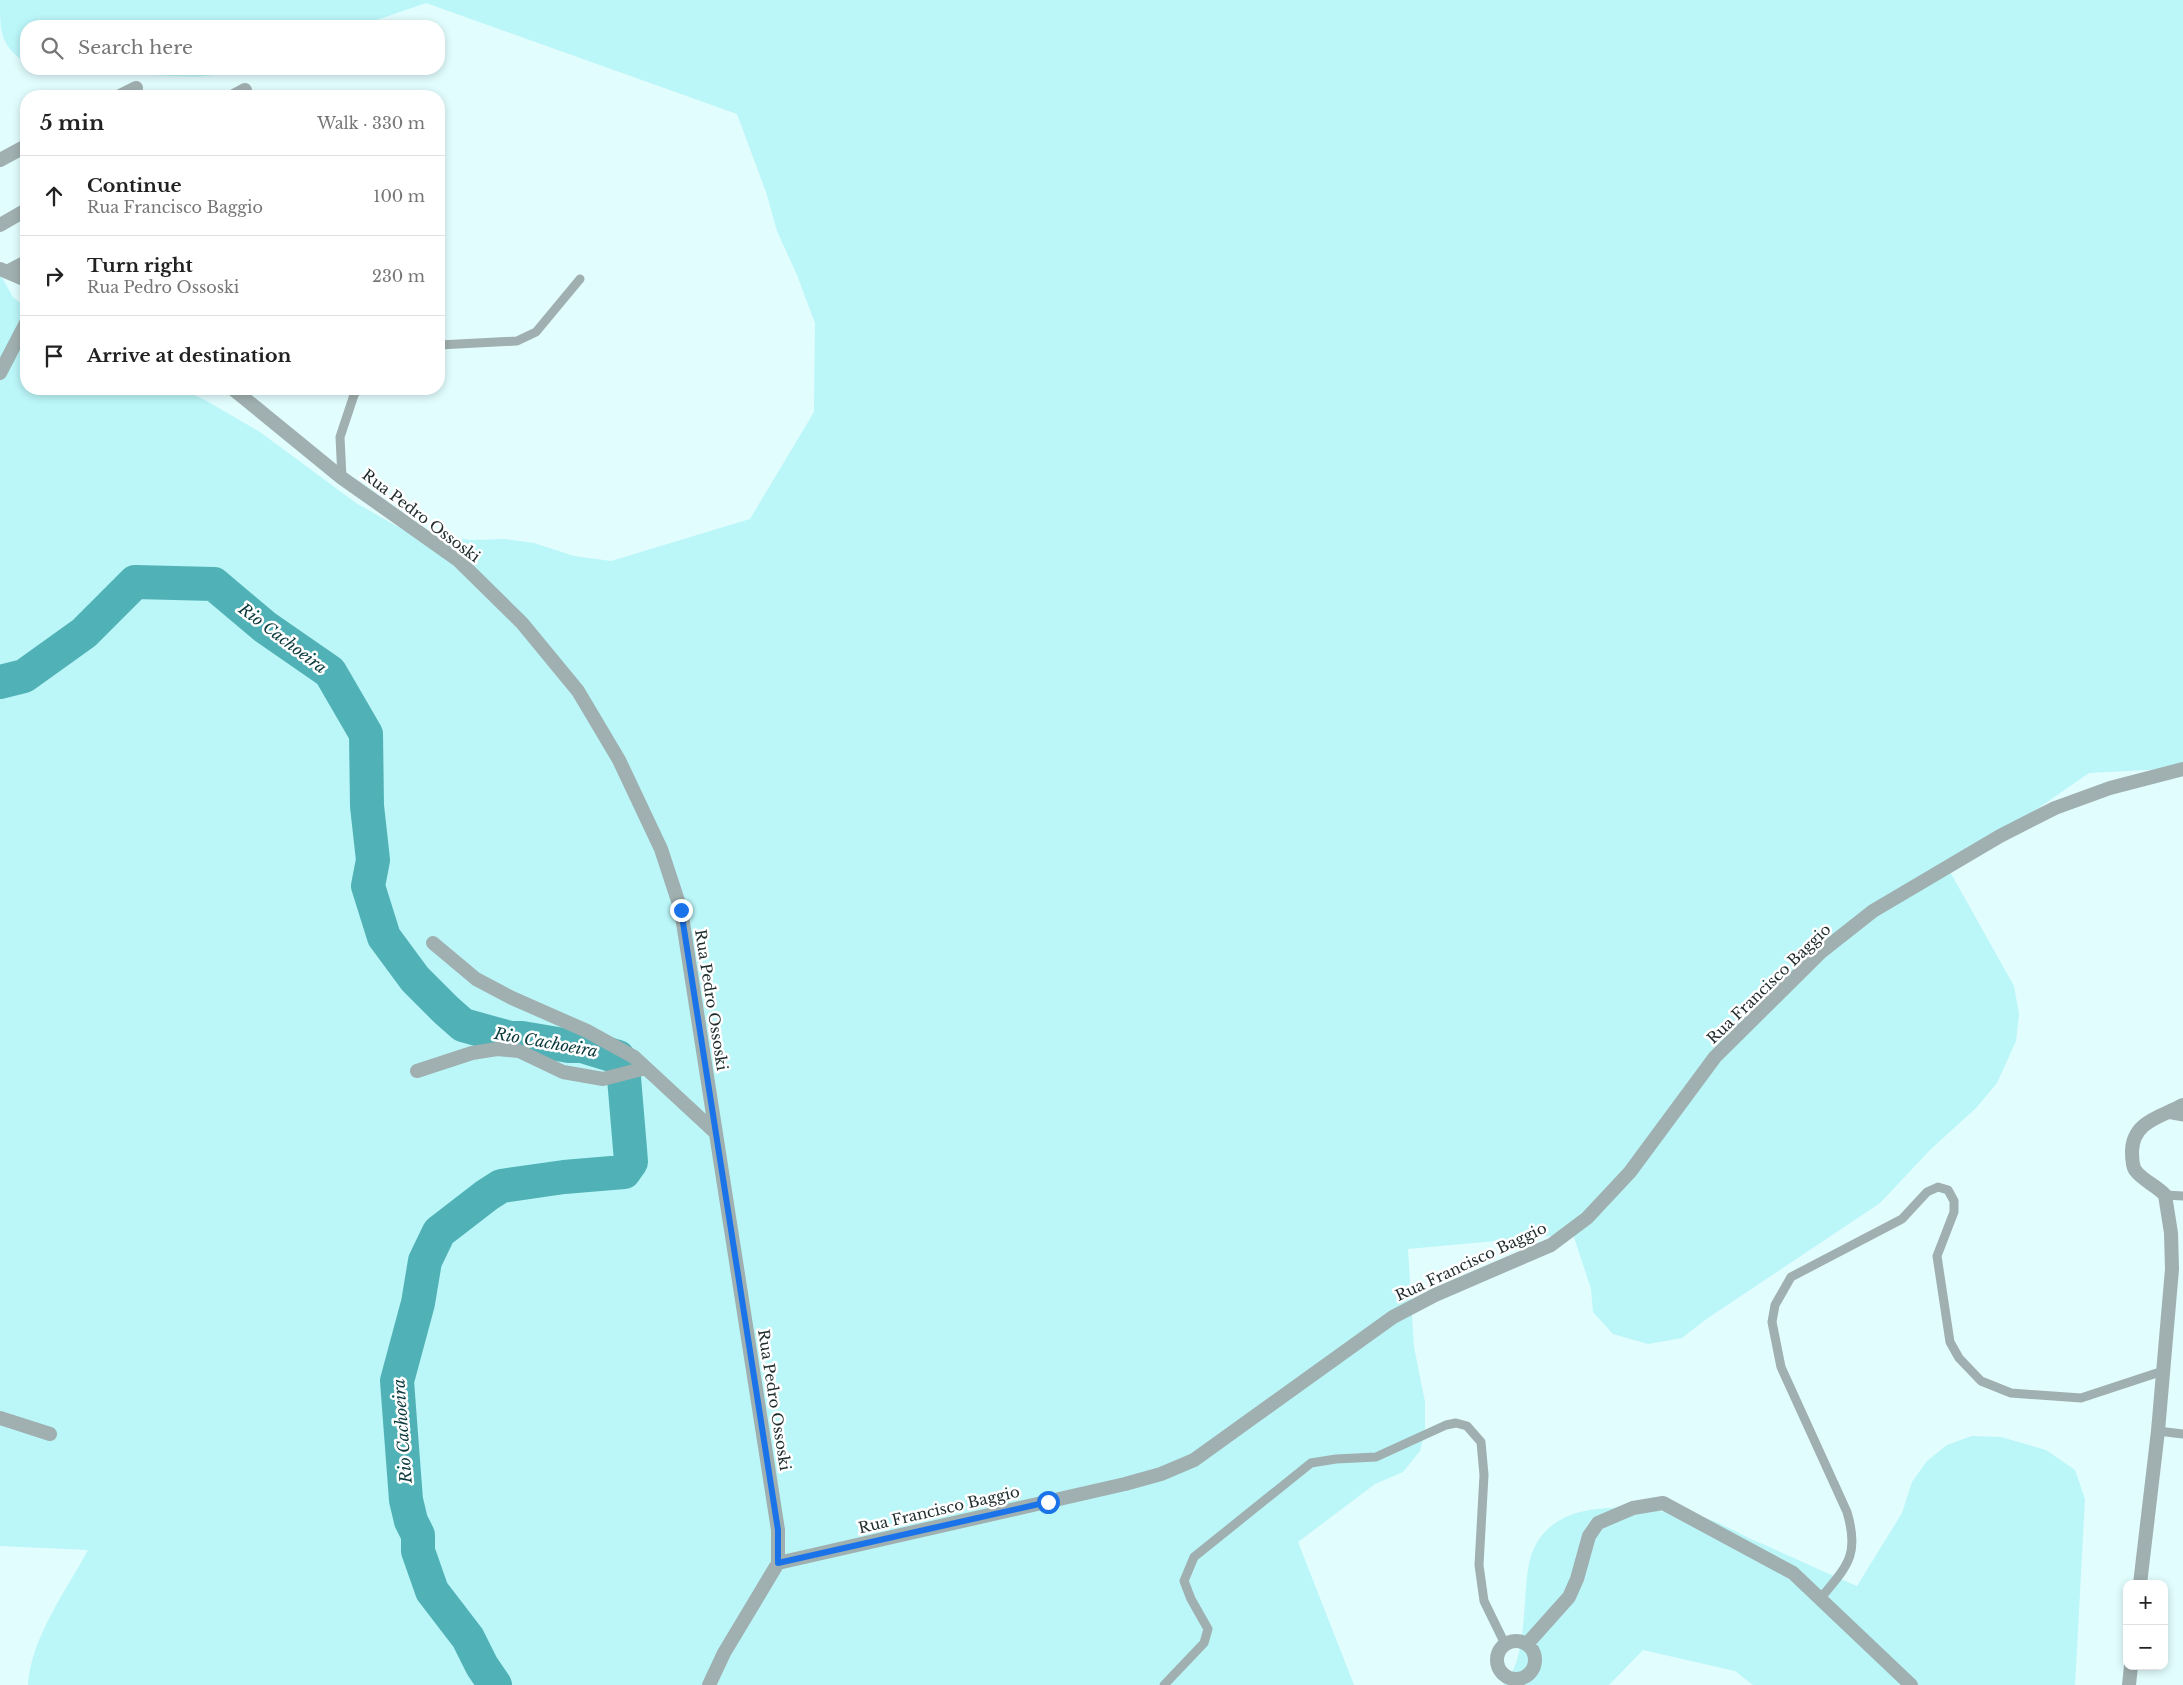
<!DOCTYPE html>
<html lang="en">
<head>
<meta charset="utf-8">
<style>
  :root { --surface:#fff; --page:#f2f2f2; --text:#222; --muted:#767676; --line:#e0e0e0 }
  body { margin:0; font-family:"Libre Baskerville",serif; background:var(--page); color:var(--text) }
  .controls { position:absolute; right:15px; bottom:15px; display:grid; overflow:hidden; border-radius:10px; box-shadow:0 2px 8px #0003 }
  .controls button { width:45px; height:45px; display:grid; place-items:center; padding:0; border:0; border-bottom:1px solid var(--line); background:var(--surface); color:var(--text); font:25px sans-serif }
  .stop { position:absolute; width:15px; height:15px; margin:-11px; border:4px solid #1a73e8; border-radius:50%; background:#fff }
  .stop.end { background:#1a73e8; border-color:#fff; box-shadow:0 1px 5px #0008 }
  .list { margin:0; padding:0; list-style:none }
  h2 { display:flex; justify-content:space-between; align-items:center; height:65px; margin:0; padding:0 20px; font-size:21px }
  h2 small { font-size:16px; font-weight:400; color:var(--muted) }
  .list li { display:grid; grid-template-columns:32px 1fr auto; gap:15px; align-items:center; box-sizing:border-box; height:80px; padding:0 20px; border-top:1px solid var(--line) }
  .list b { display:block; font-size:19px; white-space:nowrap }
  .list p { margin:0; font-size:16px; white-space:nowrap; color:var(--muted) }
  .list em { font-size:16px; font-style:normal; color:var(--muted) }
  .icon { flex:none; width:28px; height:28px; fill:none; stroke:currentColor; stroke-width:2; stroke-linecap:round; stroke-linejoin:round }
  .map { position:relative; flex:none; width:2183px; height:1685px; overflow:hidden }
  .search { position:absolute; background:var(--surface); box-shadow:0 2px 8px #0003; left:20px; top:20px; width:425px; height:55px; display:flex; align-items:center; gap:12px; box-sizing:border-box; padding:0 18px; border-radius:20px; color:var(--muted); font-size:19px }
  .panel { position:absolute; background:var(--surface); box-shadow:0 2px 8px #0003; left:20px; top:90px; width:425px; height:305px; border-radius:20px }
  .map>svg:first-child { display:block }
  .green { fill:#bbf6f8 }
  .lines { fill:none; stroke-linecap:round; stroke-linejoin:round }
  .river { stroke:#50b2b6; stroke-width:34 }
  .service { stroke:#a0afaf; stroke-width:9 }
  .minor { stroke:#a0afaf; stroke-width:14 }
  .route { stroke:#1a73e8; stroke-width:6 }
  .labels { text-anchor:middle; stroke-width:5; stroke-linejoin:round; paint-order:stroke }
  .street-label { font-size:15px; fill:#1f2b2c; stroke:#fff }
  .water-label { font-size:16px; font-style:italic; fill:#09393b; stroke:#fff }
</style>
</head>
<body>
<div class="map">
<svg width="2183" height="1685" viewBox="0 0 2183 1685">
  <rect width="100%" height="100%" fill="#e2fdfe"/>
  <!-- green -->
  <path class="green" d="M 0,0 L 2183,0 L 2183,768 L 2089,773 L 1949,870 L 2014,986 L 2019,1014 L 2016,1041 L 1997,1083 L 1976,1108 L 1931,1149 L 1880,1203 L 1705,1320 L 1682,1338 L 1648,1344 L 1613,1334 L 1593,1312 L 1591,1289 L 1573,1234 L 1408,1249 L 1414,1347 L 1425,1402 L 1425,1431 L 1420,1451 L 1403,1472 L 1375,1484 L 1298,1542 L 1354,1685 L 28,1685 C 31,1638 66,1591 88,1550 L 0,1546 L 0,274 L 13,297 L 26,308 L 26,389 L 181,389 L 205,400 L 260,432 L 356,503 L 402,529 L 470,540 L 504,539 L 534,543 L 574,556 L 611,561 L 750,519 L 814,412 L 815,323 L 797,275 L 777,231 L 766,192 L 737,114 L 426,3 L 359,26 L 26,26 L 26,63 C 0,45 0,32 0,0 Z
    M 36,69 L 239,69 C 207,80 183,76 151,75 C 116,74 81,75 46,75 Z
    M 1972,1436 L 2001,1437 L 2046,1450 L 2075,1470 L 2085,1499 L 2075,1685 L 1753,1685 L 1735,1671 L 1643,1650 L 1609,1685 L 1503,1685 C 1527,1664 1523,1599 1528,1569 C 1539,1500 1614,1504 1667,1512 C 1680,1514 1693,1515 1705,1518 C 1721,1523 1738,1533 1753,1540 C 1788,1555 1822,1571 1857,1586 L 1902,1513 L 1912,1482 L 1927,1461 L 1947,1445 Z"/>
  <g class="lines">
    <!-- river -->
    <path class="river" d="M 0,682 L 24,676 L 84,633 L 135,582 L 214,584 L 265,627 L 330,672 L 366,734 L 367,806 L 373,860 L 368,886 L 384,937 L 415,979 L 446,1010 L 463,1025 L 510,1038 L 522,1038 L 569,1046 L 582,1046 L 618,1057 L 623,1066 L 630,1149 L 631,1162 L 624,1172 L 564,1177 L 501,1186 L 487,1195 L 439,1232 L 425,1261 L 418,1303 L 397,1381 L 406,1500 L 411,1521 L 418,1535 L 418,1551 L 432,1591 L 468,1638 L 482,1666 L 495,1685"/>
    <!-- service -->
    <path class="service" d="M 439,345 L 517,341 L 536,332 L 580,279
      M 342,478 L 340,437 L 354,395 L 358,389
      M 2167,1114 L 2183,1117
      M 2165,1195 L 2183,1196
      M 2158,1431 L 2183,1434
      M 1820,1599 C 1847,1566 1860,1556 1847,1512 L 1781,1367 L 1772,1322 L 1775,1305 L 1791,1277 L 1902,1219 L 1927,1192 L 1938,1187 L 1948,1190 L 1954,1201 L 1954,1212 L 1937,1256 L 1950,1342 L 1959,1358 L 1981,1381 L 2011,1393 L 2081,1398 L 2163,1371
      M 1164,1685 L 1204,1643 L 1208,1629 L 1191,1599 L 1184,1581 L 1194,1557 L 1311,1463 L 1336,1459 L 1376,1457 L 1446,1425 L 1456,1423 L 1467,1426 L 1481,1442 L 1484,1475 L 1479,1565 L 1484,1601 L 1505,1644"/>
    <!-- minor -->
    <path class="minor" d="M 120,96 L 136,88
      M 234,96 L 245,90
      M 0,160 L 26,146
      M 0,225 L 26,210
      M 0,269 L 26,280
      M 7,272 L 26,262
      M 0,373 L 26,323
      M 233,389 L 342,478 L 458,560 L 522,623 L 578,691 L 619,760 L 661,849 L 681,910 L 778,1530 L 778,1563 L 724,1653 L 709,1685
      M 433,943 L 476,979 L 512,998 L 587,1031 L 634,1057 L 715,1132
      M 417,1071 L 472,1053 L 497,1049 L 519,1051 L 563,1072 L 603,1079 L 646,1068
      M 0,1418 L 50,1434
      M 778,1563 L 1125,1484 L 1161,1474 L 1194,1460 L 1393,1317 L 1435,1295 L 1551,1245 L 1587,1218 L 1630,1172 L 1715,1057 L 1821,952 L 1873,911 L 2000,836 L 2055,808 L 2110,788 L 2183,769
      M 2140,1584 L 2158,1431 L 2172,1269 L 2171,1233 L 2165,1195 C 2156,1185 2143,1181 2135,1170 C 2132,1165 2132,1157 2132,1151 C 2133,1121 2161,1117 2183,1105
      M1497 1660a19 19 0 1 1 38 0a19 19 0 1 1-38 0Z
      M 1527,1644 L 1569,1597 L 1577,1579 L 1589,1536 L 1598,1523 L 1633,1508 L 1663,1503 L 1793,1573 L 1911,1685
      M 2129,1685 L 2131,1666"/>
  </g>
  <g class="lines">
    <!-- route -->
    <path class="route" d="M 681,910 L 778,1530 L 778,1563 L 1048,1502"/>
  </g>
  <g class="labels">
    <!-- street labels -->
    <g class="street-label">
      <text transform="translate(421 516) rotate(37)" y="5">Rua Pedro Ossoski</text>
      <text transform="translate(1769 984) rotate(-44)" y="5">Rua Francisco Baggio</text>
      <text transform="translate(711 1000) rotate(81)" y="5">Rua Pedro Ossoski</text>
      <text transform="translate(1471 1262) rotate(-25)" y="5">Rua Francisco Baggio</text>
      <text transform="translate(774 1400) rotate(81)" y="5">Rua Pedro Ossoski</text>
      <text transform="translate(939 1510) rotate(-13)" y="5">Rua Francisco Baggio</text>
    </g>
    <!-- water labels -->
    <g class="water-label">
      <text transform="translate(283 638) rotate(37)" y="6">Rio Cachoeira</text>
      <text transform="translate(546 1042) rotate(10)" y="6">Rio Cachoeira</text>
      <text transform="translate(402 1431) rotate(-94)" y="6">Rio Cachoeira</text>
    </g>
  </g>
</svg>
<div class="controls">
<button>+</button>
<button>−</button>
</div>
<div class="stop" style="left:1048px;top:1502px"></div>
<div class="stop end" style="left:681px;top:910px"></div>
<div class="search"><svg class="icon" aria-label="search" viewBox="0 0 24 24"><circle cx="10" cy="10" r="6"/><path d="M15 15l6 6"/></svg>Search here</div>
<section class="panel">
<h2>5 min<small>Walk · 330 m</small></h2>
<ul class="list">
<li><svg class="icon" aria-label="ahead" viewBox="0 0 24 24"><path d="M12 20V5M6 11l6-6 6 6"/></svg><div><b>Continue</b><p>Rua Francisco Baggio</p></div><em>100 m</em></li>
<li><svg class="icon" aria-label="right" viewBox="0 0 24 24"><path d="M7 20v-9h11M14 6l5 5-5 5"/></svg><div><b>Turn right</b><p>Rua Pedro Ossoski</p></div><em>230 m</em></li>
<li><svg class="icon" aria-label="arrive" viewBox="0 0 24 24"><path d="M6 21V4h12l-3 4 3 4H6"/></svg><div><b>Arrive at destination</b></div></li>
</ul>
</section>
</div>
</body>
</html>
